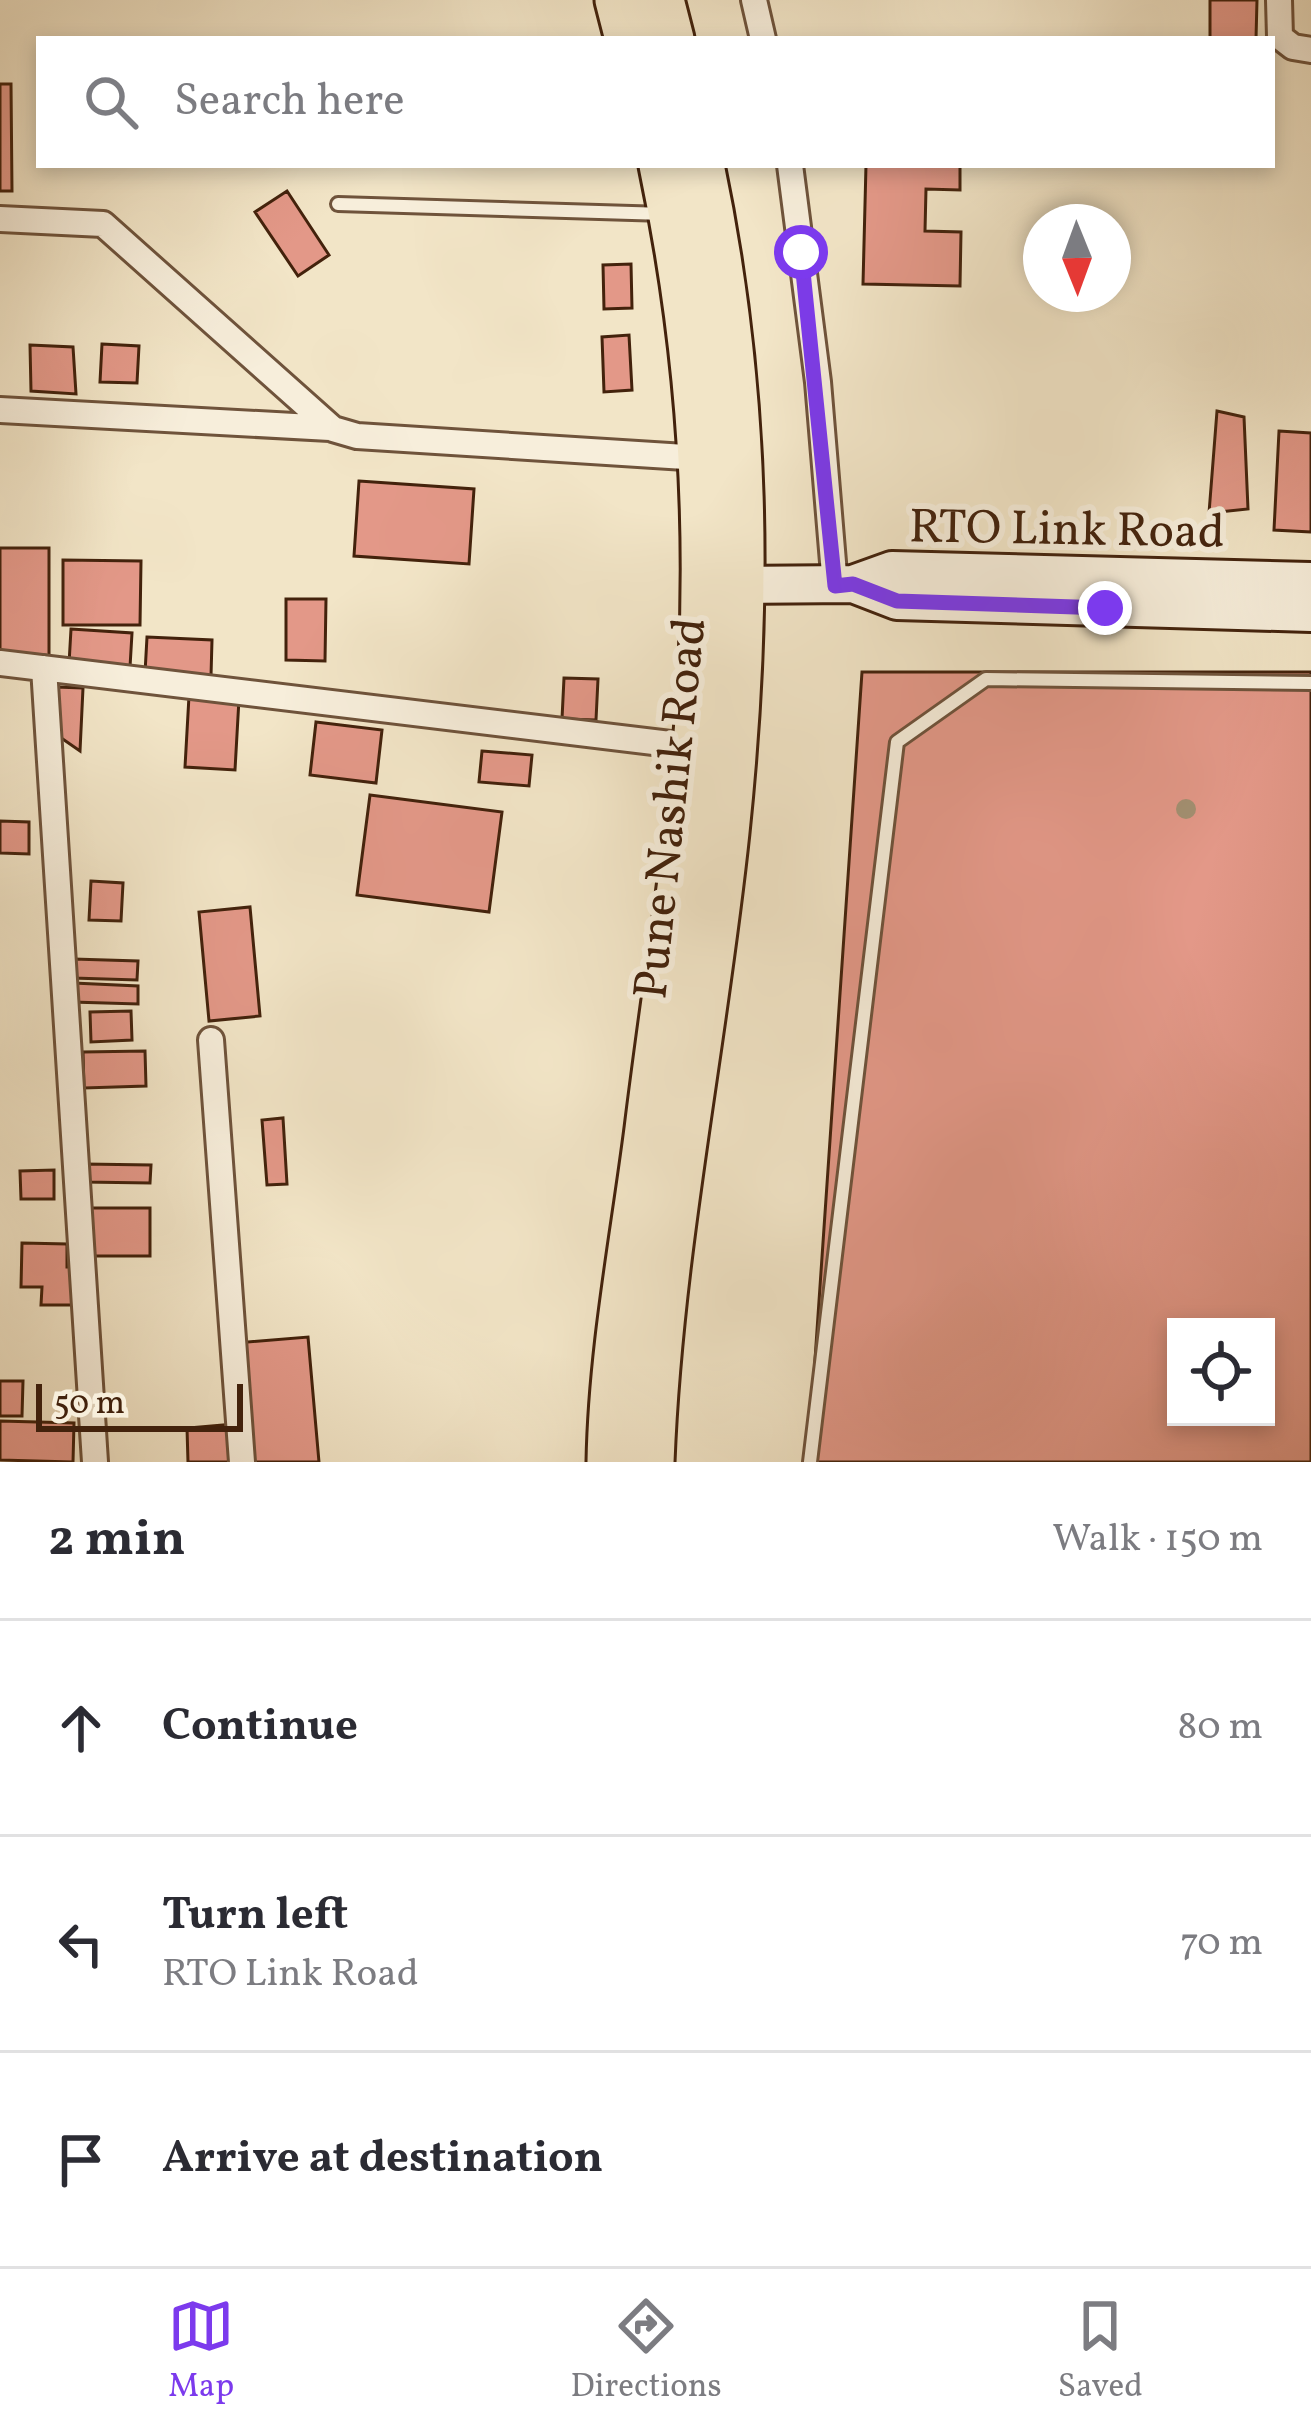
<!DOCTYPE html>
<html lang="en">
<head>
<meta charset="utf-8">
<style>
  :root { --surface:#fff; --page:#f2f2f3; --text:#2b2b33; --muted:#7c7c81; --line:#e1e1e2; --accent:#7c3aed }
  body { margin:0; font-family:Vollkorn,serif; background:var(--page); color:var(--text) }
  .controls { position:absolute; right:36px; bottom:36px; display:grid; overflow:hidden; border-radius:0px; box-shadow:0 6px 18px #0003 }
  .controls button { width:108px; height:108px; display:grid; place-items:center; padding:0; border:0; border-bottom:3px solid var(--line); background:var(--surface); color:var(--text); font:60px sans-serif }
  .compass { position:absolute; left:1023px; top:204px; width:108px; height:108px; border-radius:50%; background:var(--surface); box-shadow:0 6px 18px #0003; rotate:179deg }
  .scale { position:absolute; left:36px; bottom:30px; width:207px; box-sizing:border-box; padding-left:12px; border:6px solid #43220c; border-top:0; font-size:33px; line-height:42px; white-space:nowrap; color:#43220c; -webkit-text-stroke:9px #f7eedb; paint-order:stroke }
  .stop { position:absolute; width:36px; height:36px; margin:-27px; border:9px solid #7c3aed; border-radius:50%; background:#fff }
  .stop.end { background:#7c3aed; border-color:#fff; box-shadow:0 3px 12px #0008 }
  .list { margin:0; padding:0; list-style:none }
  h2 { display:flex; justify-content:space-between; align-items:center; height:156px; margin:0; padding:0 48px; font-size:51px }
  h2 small { font-size:39px; font-weight:400; color:var(--muted) }
  .list li { display:grid; grid-template-columns:78px 1fr auto; gap:36px; align-items:center; box-sizing:border-box; height:216px; padding:0 48px; border-top:3px solid var(--line) }
  .list b { display:block; font-size:45px; white-space:nowrap }
  .list p { margin:0; font-size:39px; white-space:nowrap; color:var(--muted) }
  .list em { font-size:39px; font-style:normal; color:var(--muted) }
  .icon { flex:none; width:66px; height:66px; fill:none; stroke:currentColor; stroke-width:2; stroke-linecap:round; stroke-linejoin:round }
  .map { position:relative; flex:none; width:1311px; height:1462px; overflow:hidden }
  .search { position:absolute; background:var(--surface); box-shadow:0 6px 18px #0003; left:36px; right:36px; top:36px; height:132px; display:flex; align-items:center; gap:30px; box-sizing:border-box; padding:0 42px; border-radius:0px; color:var(--muted); font-size:45px }
  .sheet { height:804px; background:var(--surface) }
  nav { display:flex; justify-content:space-around; align-items:center; box-sizing:border-box; height:168px; border-top:3px solid var(--line); background:var(--surface); font-size:33px; color:var(--muted) }
  nav a { display:grid; justify-items:center; gap:6px }
  nav .on { color:var(--accent) }
  .map>svg:first-child { display:block }
  .building { fill:#e39888; stroke:#43220c; stroke-width:3; fill-rule:evenodd }
  .lines { fill:none; stroke-linecap:round; stroke-linejoin:round }
  .lane-casing { stroke:#6f533b; stroke-width:18 }
  .street-casing { stroke:#6f533b; stroke-width:30 }
  .secondary-casing { stroke:#43220c; stroke-width:42 }
  .highway-casing { stroke:#43220c; stroke-width:51 }
  .lane { stroke:#f7eedb; stroke-width:12 }
  .street { stroke:#f7eedb; stroke-width:24 }
  .secondary { stroke:#f7eedb; stroke-width:36 }
  .highway { stroke:#f2e5c7; stroke-width:45 }
  .tree { fill:#a39072 }
  .route { stroke:#7c3aed; stroke-width:15 }
  .labels { text-anchor:middle; stroke-width:12; stroke-linejoin:round; paint-order:stroke }
  .street-label { font-size:48px; fill:#43220c; stroke:#f7eedb }
</style>
</head>
<body>
<div class="map">
<svg width="1311" height="1462" viewBox="0 0 1311 1462">
  <rect width="100%" height="100%" fill="#f2e5c7"/>
  <filter id="stains"><feTurbulence type="fractalNoise" baseFrequency=".00167" numOctaves="4"/><feColorMatrix values="0 0 0 0 .2 0 0 0 0 .09 0 0 0 0 .02 0 0 0 .5 -.17"/></filter>
  <radialGradient id="worn" r=".72"><stop offset=".6" stop-color="#630" stop-opacity="0"/><stop offset="1" stop-color="#630" stop-opacity=".3"/></radialGradient>
  <!-- building -->
  <path class="building" d="M 1210,0 L 1257,0 L 1256,39 L 1210,39 Z
    M 0,84 L 11,84 L 12,191 L 0,191 Z
    M 866,165 L 960,165 L 960,190 L 926,189 L 925,231 L 961,232 L 960,286 L 863,284 Z
    M 287,191 L 329,255 L 298,276 L 255,212 Z
    M 631,264 L 632,308 L 604,309 L 603,265 Z
    M 629,335 L 632,390 L 604,392 L 602,337 Z
    M 102,344 L 139,346 L 137,383 L 100,382 Z
    M 30,345 L 73,347 L 76,394 L 31,391 Z
    M 1217,411 L 1244,417 L 1248,509 L 1209,513 Z
    M 1279,431 L 1311,433 L 1311,532 L 1274,530 Z
    M 359,481 L 474,489 L 469,564 L 354,556 Z
    M 0,548 L 49,548 L 49,657 L 0,657 Z
    M 63,560 L 141,561 L 140,625 L 63,625 Z
    M 286,599 L 326,599 L 325,661 L 286,660 Z
    M 71,629 L 132,633 L 130,667 L 69,664 Z
    M 147,637 L 212,640 L 211,676 L 145,673 Z
    M 862,672 L 1311,672 L 1311,1462 L 808,1462 ZM 1176,1327 L 1266,1327 L 1266,1417 L 1176,1417 Z
    M 564,678 L 598,679 L 596,720 L 562,719 Z
    M 56,687 L 83,688 L 80,751 L 54,733 Z
    M 189,696 L 239,699 L 235,770 L 185,767 Z
    M 316,722 L 382,730 L 376,783 L 310,775 Z
    M 482,751 L 532,755 L 529,786 L 479,782 Z
    M 370,795 L 502,812 L 489,912 L 357,895 Z
    M 0,821 L 29,822 L 29,854 L 0,853 Z
    M 91,881 L 123,883 L 121,921 L 89,920 Z
    M 250,907 L 260,1016 L 209,1021 L 199,912 Z
    M 73,959 L 138,961 L 137,980 L 73,978 Z
    M 73,983 L 138,986 L 138,1004 L 72,1002 Z
    M 131,1011 L 132,1040 L 91,1042 L 90,1012 Z
    M 145,1051 L 146,1086 L 84,1088 L 83,1052 Z
    M 283,1118 L 287,1184 L 267,1185 L 262,1120 Z
    M 84,1164 L 151,1165 L 150,1183 L 84,1182 Z
    M 54,1170 L 54,1199 L 21,1199 L 20,1171 Z
    M 87,1208 L 150,1208 L 150,1256 L 87,1256 Z
    M 22,1243 L 67,1244 L 67,1267 L 78,1267 L 77,1305 L 41,1305 L 42,1287 L 21,1287 Z
    M 308,1337 L 319,1462 L 247,1462 L 236,1343 Z
    M 0,1381 L 23,1381 L 22,1416 L 0,1416 Z
    M 0,1421 L 74,1423 L 73,1462 L 0,1460 Z
    M 233,1424 L 237,1462 L 188,1462 L 187,1428 Z"/>
  <g class="lines">
    <!-- lane casing -->
    <g class="lane-casing">
      <path id="lane" d="M 338,204 L 665,214
        M 810,1462 L 897,742 L 986,679 L 1311,683"/>
    </g>
    <!-- street casing -->
    <g class="street-casing">
      <path id="street" d="M 754,0 L 763,39
        M 1279,0 L 1280,37 L 1293,47 L 1311,50
        M 790,165 L 818,382 L 835,586
        M 0,219 L 103,224 L 333,429 L 357,436 L 701,458
        M 0,410 L 330,428
        M 0,663 L 695,747
        M 44,668 L 95,1462
        M 211,1040 L 242,1462"/>
    </g>
    <!-- secondary casing -->
    <g class="secondary-casing">
      <path id="secondary" d="M 853,584 L 897,601 L 1311,613
        M 743,585 L 853,584 L 892,570 L 1311,581"/>
    </g>
    <!-- highway casing -->
    <g class="highway-casing">
      <path id="highway" d="M 618,0 L 628,39
        M 661,0 L 671,39
        M 610,1462 C 612,1350 634,1239 648,1129 C 667,974 694,817 702,661 C 710,494 696,328 662,165
        M 651,1462 C 659,1251 704,1042 726,832 C 750,603 748,390 701,165"/>
    </g>
    <!-- lane -->
    <use href="#lane" class="lane"/>
    <!-- street -->
    <use href="#street" class="street"/>
    <!-- secondary -->
    <use href="#secondary" class="secondary"/>
    <!-- highway -->
    <use href="#highway" class="highway"/>
  </g>
  <!-- trees -->
  <circle class="tree" cx="1186" cy="809" r="10"/>
  <g class="lines">
    <!-- route -->
    <path class="route" d="M 801,252 L 835,586 L 853,584 L 897,601 L 1105,608"/>
  </g>
  <g class="labels">
    <!-- street labels -->
    <g class="street-label">
      <text transform="translate(1067 527) rotate(1)" y="17">RTO Link Road</text>
      <text transform="translate(668 808) rotate(-84)" y="17">Pune Nashik Road</text>
    </g>
  </g>
  <rect width="100%" height="100%" filter="url(#stains)"/>
  <rect width="100%" height="100%" fill="url(#worn)"/>
</svg>
<div class="controls">
<button><svg class="icon" aria-label="locate" viewBox="0 0 24 24"><circle cx="12" cy="12" r="6"/><path d="M12 2v4M12 18v4M2 12h4M18 12h4"/></svg></button>
</div>
<svg class="compass" viewBox="-18 -18 36 36"><path d="M0-13l5 13h-10z" fill="#e53935"/><path d="M0 13l5-13h-10z" fill="#7c7c81"/></svg>
<div class="scale">50 m</div>
<div class="stop" style="left:801px;top:252px"></div>
<div class="stop end" style="left:1105px;top:608px"></div>
<div class="search"><svg class="icon" aria-label="search" viewBox="0 0 24 24"><circle cx="10" cy="10" r="6"/><path d="M15 15l6 6"/></svg>Search here</div>
</div>
<section class="sheet">
<h2>2 min<small>Walk · 150 m</small></h2>
<ul class="list">
<li><svg class="icon" aria-label="ahead" viewBox="0 0 24 24"><path d="M12 20V5M6 11l6-6 6 6"/></svg><div><b>Continue</b></div><em>80 m</em></li>
<li><svg class="icon" aria-label="left" viewBox="0 0 24 24"><path d="M17 20v-9H6M10 6l-5 5 5 5"/></svg><div><b>Turn left</b><p>RTO Link Road</p></div><em>70 m</em></li>
<li><svg class="icon" aria-label="arrive" viewBox="0 0 24 24"><path d="M6 21V4h12l-3 4 3 4H6"/></svg><div><b>Arrive at destination</b></div></li>
</ul>
</section>
<nav>
<a class="on"><svg class="icon" aria-label="map" viewBox="0 0 24 24"><path d="M3 6l6-2 6 2 6-2v14l-6 2-6-2-6 2zM9 4v14M15 6v14"/></svg>Map</a>
<a><svg class="icon" aria-label="directions" viewBox="0 0 24 24"><path d="M12 3l9 9-9 9-9-9zM9 14v-3h6M13 9l2 2-2 2"/></svg>Directions</a>
<a><svg class="icon" aria-label="saved" viewBox="0 0 24 24"><path d="M7 4h10v16l-5-4-5 4z"/></svg>Saved</a>
</nav>
</body>
</html>
